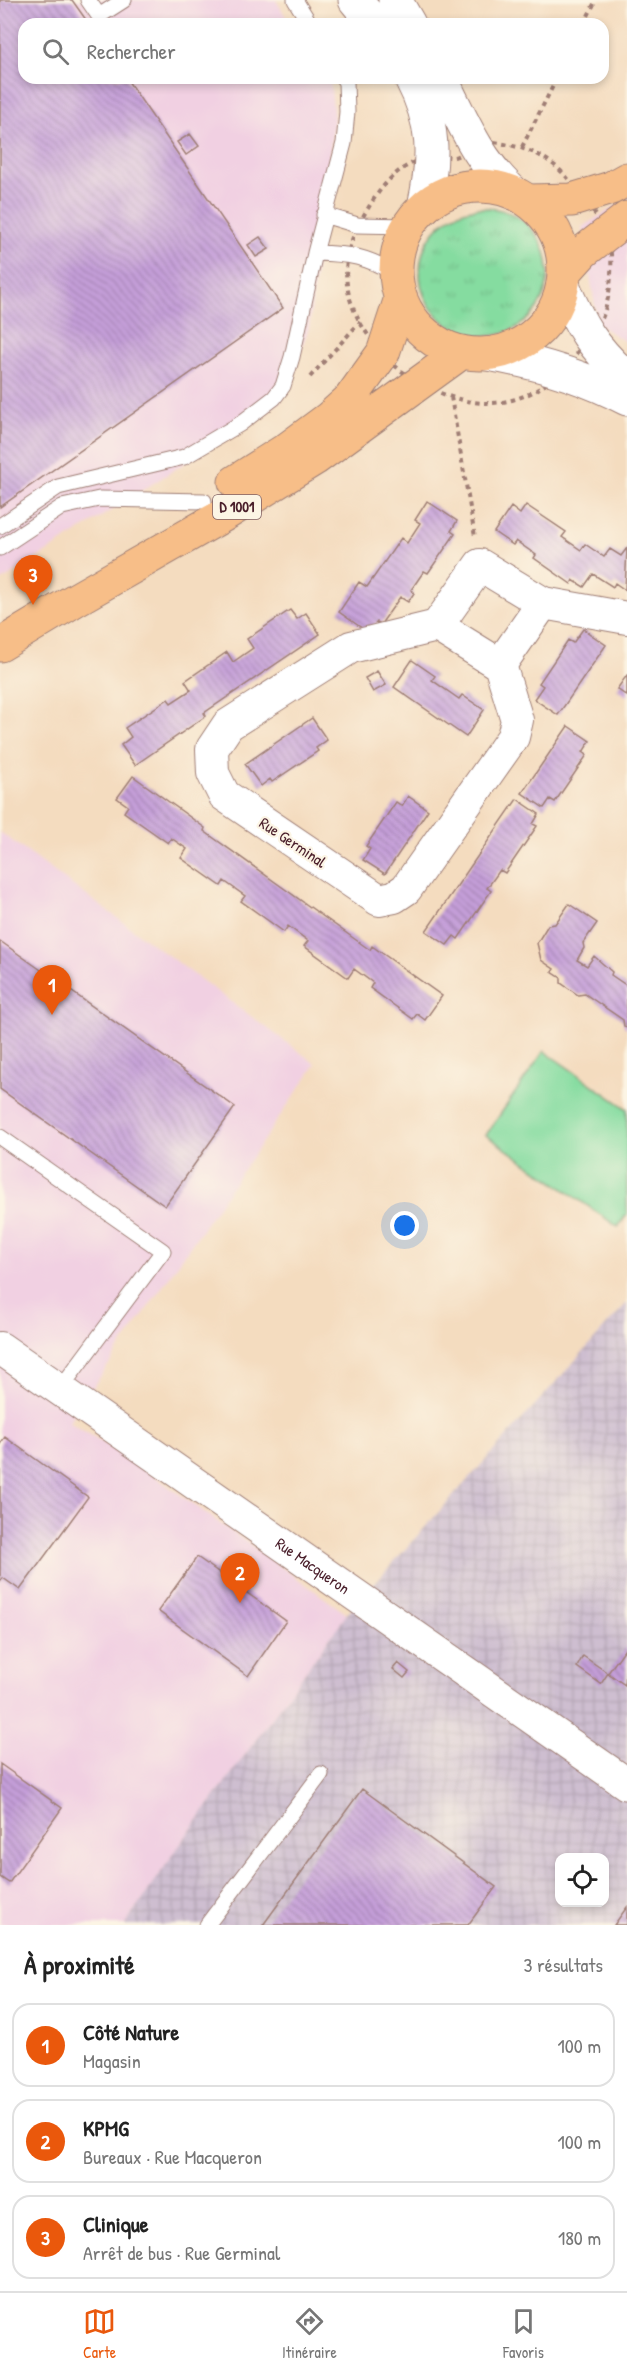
<!DOCTYPE html>
<html lang="fr">
<head>
<meta charset="utf-8">
<style>
  :root { --surface:#fff; --page:#f2f2f2; --text:#222; --muted:#767676; --line:#e0e0e0; --accent:#ea580c }
  body { margin:0; font-family:"Patrick Hand",sans-serif; background:var(--page); color:var(--text) }
  .controls { position:absolute; right:18px; bottom:18px; display:grid; overflow:hidden; border-radius:12px; box-shadow:0 3px 9px #0003 }
  .controls button { width:54px; height:54px; display:grid; place-items:center; padding:0; border:0; border-bottom:2px solid var(--line); background:var(--surface); color:var(--text); font:30px sans-serif }
  .you { position:absolute; left:405px; top:1226px; width:21px; height:21px; margin:-15px; border:4px solid #fff; border-radius:50%; background:#1a73e8; box-shadow:0 0 0 9px #1a73e833 }
  .badge { display:grid; place-items:center; width:39px; height:39px; border-radius:50%; background:var(--accent); color:#fff; font-size:20px; font-weight:700 }
  .pin { position:absolute; translate:-50% -50px; filter:drop-shadow(0 2px 3px #0008) }
  .pin::after { content:''; position:absolute; top:32px; width:21px; height:18px; background:inherit; clip-path:polygon(0 0,100% 0,50% 100%) }
  .list { margin:0; padding:0; list-style:none }
  h2 { display:flex; justify-content:space-between; align-items:center; height:78px; margin:0; padding:0 24px; font-size:26px }
  h2 small { font-size:20px; font-weight:400; color:var(--muted) }
  .list li { display:grid; grid-template-columns:39px 1fr auto; gap:18px; align-items:center; box-sizing:border-box; height:84px; margin:0 12px 12px; padding:0 12px; border:2px solid var(--line); border-radius:18px }
  .list b { display:block; font-size:22px; white-space:nowrap }
  .list p { margin:0; font-size:20px; white-space:nowrap; color:var(--muted) }
  .list em { font-size:20px; font-style:normal; color:var(--muted) }
  .icon { flex:none; width:33px; height:33px; fill:none; stroke:currentColor; stroke-width:2; stroke-linecap:round; stroke-linejoin:round }
  .map { position:relative; flex:none; width:627px; height:1925px; overflow:hidden }
  .search { position:absolute; background:var(--surface); box-shadow:0 3px 9px #0003; left:18px; right:18px; top:18px; height:66px; display:flex; align-items:center; gap:15px; box-sizing:border-box; padding:0 21px; border-radius:18px; color:var(--muted); font-size:22px }
  .sheet { height:366px; background:var(--surface) }
  nav { display:flex; justify-content:space-around; align-items:center; box-sizing:border-box; height:84px; border-top:2px solid var(--line); background:var(--surface); font-size:16px; color:var(--muted) }
  nav a { display:grid; justify-items:center; gap:3px }
  nav .on { color:var(--accent) }
  .map>svg:first-child { display:block }
  .built { fill:#f1d0e2 }
  .industrial { fill:url(#industrial-grid); fill-rule:evenodd }
  .grass { fill:url(#grass-tufts); stroke:#687e66; stroke-width:1.5 }
  .pitch { fill:#85dca0; stroke:#687e66; stroke-width:1.5 }
  .building { fill:url(#building-back-hatch) }
  .lines { fill:none; stroke-linecap:round; stroke-linejoin:round }
  .service-casing { stroke:#9f7e75; stroke-width:17 }
  .minor-casing { stroke:#9f7e75; stroke-width:34 }
  .tertiary-casing { stroke:#9f7e75; stroke-width:35 }
  .primary-casing { stroke:#9f7e75; stroke-width:35 }
  .path { stroke:#9f7e75; stroke-width:4; stroke-dasharray:4.5 4.5; stroke-linecap:butt }
  .service { stroke:#fff; stroke-width:15 }
  .minor { stroke:#fff; stroke-width:32 }
  .tertiary { stroke:#fff; stroke-width:33 }
  .primary { stroke:#f7be88; stroke-width:33 }
  .labels { text-anchor:middle; stroke-width:4.5; stroke-linejoin:round; paint-order:stroke }
  .shield { fill:#fcf5e5; stroke:#7f5f63; stroke-width:1.5 }
  .shield-label { font-size:15px; font-weight:bold; fill:#4a1f2b }
  .street-label { font-size:16px; fill:#4a1f2b; stroke:#fcf5e5 }
</style>
</head>
<body>
<div class="map">
<svg width="627" height="1925" viewBox="0 0 627 1925">
  <defs>
    <pattern id="industrial-grid" width="8" height="8" patternUnits="userSpaceOnUse" patternTransform="scale(1.5)"><rect width="8" height="8" fill="#cebed0"/><path d="M0 4h8M4 0v8" fill="none" stroke="#b2a3b3"/></pattern>
    <pattern id="grass-tufts" width="24" height="20" patternUnits="userSpaceOnUse" patternTransform="scale(1.5)"><rect width="24" height="20" fill="#85dca0"/><path d="M3 7l-1-3M5 7V3M7 7l1-3M15 17l-1-3M17 17v-4M19 17l1-3" fill="none" stroke="#74bc8a"/></pattern>
    <pattern id="building-back-hatch" width="6" height="6" patternUnits="userSpaceOnUse" patternTransform="scale(1.5)"><rect width="6" height="6" fill="#c59fd9"/><path d="M-1 5l2 2M0 0l6 6M5-1l2 2" fill="none" stroke="#a281b0"/></pattern>
  </defs>
  <rect width="100%" height="100%" fill="#fcf5e5"/>
  <filter id="ink" filterUnits="userSpaceOnUse"><feTurbulence type="fractalNoise" baseFrequency=".0167" numOctaves="2"/><feDisplacementMap in="SourceGraphic" scale="12" xChannelSelector="R" yChannelSelector="G"/><feConvolveMatrix kernelMatrix="1 2 1 2 8 2 1 2 1" color-interpolation-filters="sRGB"/></filter>
  <filter id="wash" filterUnits="userSpaceOnUse"><feTurbulence type="fractalNoise" baseFrequency=".008" numOctaves="4" result="noise"/><feDisplacementMap in="SourceGraphic" scale="24" xChannelSelector="R" yChannelSelector="G"/><feGaussianBlur stdDeviation="1.35" result="paint"/><feColorMatrix in="noise" values="0 0 0 0 0 0 0 0 0 0 0 0 0 0 0 0 0 1.4 0 .05"/><feComposite in="paint" operator="in"/></filter>
  <g filter="url(#wash)">
    <rect width="100%" height="100%" fill="#f4dcbf"/>
    <!-- built -->
    <path class="built" d="M 0,0 L 276,0 L 290,24 L 24,24 L 24,78 L 330,78 L 334,120 L 309,328 L 281,401 L 0,582 Z
      M 627,199 L 627,343 L 598,324 L 582,227 Z
      M 0,832 L 316,1064 L 69,1422 L 133,1461 L 347,1614 L 177,1849 L 125,1925 L 0,1925 Z"/>
    <!-- industrial -->
    <path class="industrial" d="M 627,1303 L 627,1925 L 125,1925 L 177,1849 L 347,1614 ZM 560,1858 L 604,1858 L 604,1902 L 560,1902 Z"/>
    <!-- grass -->
    <path class="grass" d="M420 272a64 64 0 1 1 128 0a64 64 0 1 1-128 0Z"/>
    <!-- pitch -->
    <path class="pitch" d="M 544,1051 L 627,1109 L 627,1214 L 618,1227 L 486,1135 Z"/>
    <g id="blocks">
      <!-- building -->
      <path class="building" d="M 0,0 L 72,0 L 89,24 L 24,24 L 24,78 L 126,78 L 283,308 L 0,507 Z
        M 190,134 L 199,146 L 186,155 L 177,142 Z
        M 260,237 L 269,249 L 256,257 L 248,245 Z
        M 427,501 L 457,521 L 451,531 L 455,534 L 428,573 L 424,571 L 411,590 L 414,593 L 408,602 L 400,597 L 381,624 L 377,622 L 369,633 L 339,612 L 359,582 L 367,587 L 401,538 L 407,543 L 420,523 L 415,520 Z
        M 526,505 L 566,532 L 562,537 L 581,550 L 585,544 L 604,557 L 610,549 L 621,556 L 627,548 L 625,590 L 615,583 L 613,587 L 593,574 L 584,587 L 573,580 L 571,584 L 534,558 L 536,555 L 516,541 L 513,545 L 494,532 L 511,507 L 520,514 Z
        M 290,610 L 297,619 L 306,613 L 320,634 L 204,713 L 206,716 L 135,765 L 121,745 L 131,737 L 125,728 L 168,699 L 171,703 L 191,690 L 185,681 L 227,652 L 233,662 L 253,648 L 247,639 Z
        M 583,629 L 606,645 L 558,715 L 534,699 L 543,686 L 539,683 L 568,640 L 573,643 Z
        M 412,660 L 435,676 L 432,680 L 459,699 L 462,695 L 484,710 L 466,737 L 394,687 Z
        M 377,671 L 386,685 L 373,692 L 365,678 Z
        M 627,675 L 627,696 L 617,689 Z
        M 312,718 L 327,740 L 316,748 L 318,751 L 272,782 L 270,779 L 261,786 L 245,764 Z
        M 568,726 L 590,741 L 583,752 L 587,755 L 555,802 L 550,799 L 544,808 L 522,793 Z
        M 133,776 L 205,828 L 204,831 L 370,950 L 372,946 L 442,996 L 425,1020 L 417,1014 L 413,1019 L 370,988 L 373,983 L 354,969 L 348,978 L 304,946 L 308,941 L 288,926 L 284,932 L 241,901 L 245,896 L 224,881 L 221,886 L 181,858 L 187,849 L 171,838 L 168,843 L 124,812 L 128,806 L 117,798 Z
        M 408,796 L 428,810 L 385,874 L 363,860 L 370,849 L 366,846 L 396,802 L 402,806 Z
        M 517,799 L 539,814 L 533,824 L 537,826 L 505,873 L 500,870 L 487,888 L 491,891 L 458,939 L 454,936 L 447,945 L 426,931 Z
        M 569,904 L 597,923 L 583,943 L 584,948 L 577,960 L 587,966 L 594,956 L 612,972 L 611,975 L 627,986 L 627,1028 L 624,1026 L 623,1020 L 585,994 L 578,995 L 561,983 L 561,978 L 552,972 L 554,969 L 541,960 L 537,943 L 548,925 L 555,924 Z
        M 0,941 L 235,1107 L 165,1206 L 0,1089 Z
        M 5,1437 L 88,1497 L 20,1590 L 3,1578 L 0,1582 L 0,1444 Z
        M 197,1557 L 221,1574 L 224,1569 L 239,1580 L 236,1585 L 286,1621 L 248,1676 L 158,1611 Z
        M 627,1646 L 625,1685 L 608,1673 L 601,1684 L 577,1667 L 583,1656 L 608,1673 Z
        M 398,1663 L 409,1672 L 404,1678 L 393,1669 Z
        M 0,1764 L 62,1808 L 9,1883 L 0,1877 Z
        M 362,1789 L 496,1887 L 468,1925 L 263,1925 Z
        M 627,1907 L 627,1925 L 614,1925 Z"/>
    </g>
  </g>
  <g filter="url(#ink)">
    <use href="#blocks" fill-opacity="0" stroke="#9f7e75" stroke-width="1.5"/>
    <g class="lines">
      <!-- service casing -->
      <g class="service-casing">
        <path id="service" d="M 88,0 L 99,16 L 124,0
          M 295,0 L 310,24
          M 324,215 L 357,225 L 408,226
          M 315,253 C 350,254 366,256 396,274
          M 0,526 L 58,487 L 184,457 L 240,424 L 274,398 L 283,386 L 292,357 L 315,253 L 344,143 L 347,112 L 346,82 L 343,78
          M 0,548 L 62,507 L 99,499 L 204,501
          M 0,1137 L 163,1251 L 60,1389
          M 207,1925 L 321,1774"/>
      </g>
      <!-- minor casing -->
      <g class="minor-casing">
        <g id="minor">
          <path d="M 543,603 L 627,618"/>
          <path d="M 437,626 L 500,665 L 517,720 L 513,737 L 406,889 L 394,897 L 379,900 L 224,795 L 213,773 L 212,749 L 228,725 L 351,647 Z"/>
          <path d="M 437,626 L 480,565 L 543,603 L 500,665"/>
          <path id="s1" d="M 0,1348 L 627,1784"/>
        </g>
      </g>
      <!-- tertiary casing -->
      <g class="tertiary-casing">
        <path id="tertiary" d="M 355,0 L 375,24
          M 395,0 L 409,24
          M 411,78 C 435,124 435,157 424,207
          M 441,78 C 462,120 478,161 514,193
          M 563,285 C 579,325 594,349 627,378
          M 487,354 C 536,362 583,376 627,399"/>
      </g>
      <!-- primary casing -->
      <g class="primary-casing">
        <path id="primary" d="M396 270a84 84 0 1 1 168 0a84 84 0 1 1-168 0Z
          M 529,201 L 572,200 L 611,188 L 627,179
          M 564,273 L 583,252 L 627,218
          M 235,482 L 287,449 L 329,418 L 350,399 L 383,353 L 401,298
          M 0,645 L 75,600 L 222,516 L 316,458 L 462,352"/>
      </g>
      <!-- path -->
      <path class="path" d="M 584,24 L 596,0
        M 494,142 C 541,150 558,162 585,201 C 592,211 604,223 608,235 C 615,260 611,310 595,331 C 591,336 586,340 583,345 C 575,354 569,365 560,373 C 523,406 483,411 438,392 C 418,383 401,373 386,357 C 343,311 332,264 367,210 C 376,195 387,179 402,169 C 410,164 426,155 435,155 C 442,155 451,159 457,156 C 463,154 467,149 472,146 C 479,143 487,143 494,142 Z
        M 522,147 L 557,78
        M 310,377 L 360,322
        M 451,397 L 475,537"/>
      <!-- service -->
      <use href="#service" class="service"/>
      <!-- minor -->
      <use href="#minor" class="minor"/>
      <!-- tertiary -->
      <use href="#tertiary" class="tertiary"/>
      <!-- primary -->
      <use href="#primary" class="primary"/>
    </g>
  </g>
  <g class="labels">
    <!-- shield labels -->
    <rect class="shield" x="213" y="495" width="48" height="24" rx="4.5"/>
    <g class="shield-label">
      <text x="237" y="512">D 1001</text>
    </g>
    <!-- street labels -->
    <g class="street-label">
      <text transform="translate(293 842) rotate(34)" y="6">Rue Germinal</text>
      <text dy="6" stroke="none"><textPath href="#s1" startOffset="381">Rue Macqueron</textPath></text>
    </g>
  </g>
</svg>
<div class="controls">
<button><svg class="icon" aria-label="locate" viewBox="0 0 24 24"><circle cx="12" cy="12" r="6"/><path d="M12 2v4M12 18v4M2 12h4M18 12h4"/></svg></button>
</div>
<div class="you"></div>
<div class="pin badge" style="left:52px;top:1015px">1</div>
<div class="pin badge" style="left:240px;top:1603px">2</div>
<div class="pin badge" style="left:33px;top:605px">3</div>
<div class="search"><svg class="icon" aria-label="search" viewBox="0 0 24 24"><circle cx="10" cy="10" r="6"/><path d="M15 15l6 6"/></svg>Rechercher</div>
</div>
<section class="sheet">
<h2>À proximité<small>3 résultats</small></h2>
<ul class="list">
<li><span class="badge">1</span><div><b>Côté Nature</b><p>Magasin</p></div><em>100 m</em></li>
<li><span class="badge">2</span><div><b>KPMG</b><p>Bureaux · Rue Macqueron</p></div><em>100 m</em></li>
<li><span class="badge">3</span><div><b>Clinique</b><p>Arrêt de bus · Rue Germinal</p></div><em>180 m</em></li>
</ul>
</section>
<nav>
<a class="on"><svg class="icon" aria-label="map" viewBox="0 0 24 24"><path d="M3 6l6-2 6 2 6-2v14l-6 2-6-2-6 2zM9 4v14M15 6v14"/></svg>Carte</a>
<a><svg class="icon" aria-label="directions" viewBox="0 0 24 24"><path d="M12 3l9 9-9 9-9-9zM9 14v-3h6M13 9l2 2-2 2"/></svg>Itinéraire</a>
<a><svg class="icon" aria-label="saved" viewBox="0 0 24 24"><path d="M7 4h10v16l-5-4-5 4z"/></svg>Favoris</a>
</nav>
</body>
</html>
